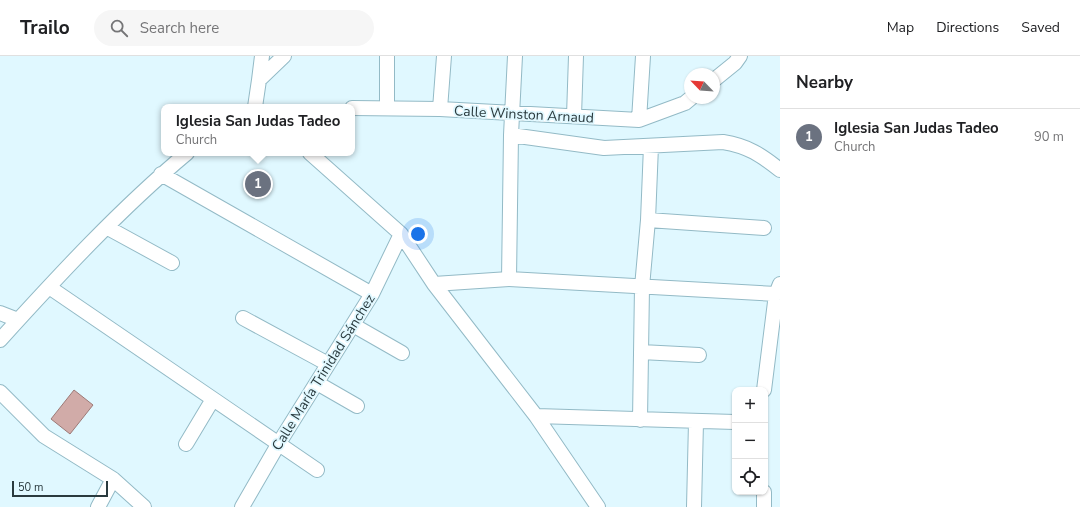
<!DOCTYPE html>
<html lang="en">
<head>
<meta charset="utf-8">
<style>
  :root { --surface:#fff; --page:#f6f6f6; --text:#202124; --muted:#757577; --line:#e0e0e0; --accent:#d54547 }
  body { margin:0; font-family:"Nunito Sans",sans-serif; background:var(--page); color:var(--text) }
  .controls { position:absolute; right:12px; bottom:12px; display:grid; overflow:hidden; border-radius:8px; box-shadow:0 1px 3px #0004 }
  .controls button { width:36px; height:36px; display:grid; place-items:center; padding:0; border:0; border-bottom:1px solid var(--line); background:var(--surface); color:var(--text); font:20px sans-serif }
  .compass { position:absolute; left:684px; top:12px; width:36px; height:36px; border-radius:50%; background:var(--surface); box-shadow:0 1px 3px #0004; rotate:295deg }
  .scale { position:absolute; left:12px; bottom:10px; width:96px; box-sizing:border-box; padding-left:4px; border:2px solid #2a3a3e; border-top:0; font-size:11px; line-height:14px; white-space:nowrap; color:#2a3a3e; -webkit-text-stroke:3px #e0f8ff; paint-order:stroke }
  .you { position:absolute; left:418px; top:178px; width:14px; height:14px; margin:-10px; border:3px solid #fff; border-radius:50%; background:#1a73e8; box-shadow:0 0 0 6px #1a73e833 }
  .badge { display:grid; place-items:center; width:26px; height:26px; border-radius:50%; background:var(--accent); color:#fff; font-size:13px; font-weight:700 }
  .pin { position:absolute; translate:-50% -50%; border:2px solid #fff; box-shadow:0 1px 4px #0006 }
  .popup { position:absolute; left:161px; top:48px; width:194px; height:52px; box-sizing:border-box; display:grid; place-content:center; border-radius:8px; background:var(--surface); filter:drop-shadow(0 1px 3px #0005); font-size:13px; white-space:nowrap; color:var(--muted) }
  .popup b { font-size:15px; color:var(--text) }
  .popup::after { content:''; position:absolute; left:50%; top:100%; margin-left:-8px; border:8px solid transparent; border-top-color:var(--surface) }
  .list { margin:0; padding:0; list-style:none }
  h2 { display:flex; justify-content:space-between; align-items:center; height:52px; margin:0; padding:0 16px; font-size:17px }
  h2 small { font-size:13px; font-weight:400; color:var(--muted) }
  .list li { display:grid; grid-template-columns:26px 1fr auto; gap:12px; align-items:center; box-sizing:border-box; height:56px; padding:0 16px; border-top:1px solid var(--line) }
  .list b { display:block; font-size:15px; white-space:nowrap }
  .list p { margin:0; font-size:13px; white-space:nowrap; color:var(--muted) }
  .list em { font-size:13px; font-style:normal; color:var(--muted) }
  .icon { flex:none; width:22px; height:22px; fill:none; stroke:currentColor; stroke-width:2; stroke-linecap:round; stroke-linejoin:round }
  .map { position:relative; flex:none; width:780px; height:451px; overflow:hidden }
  header { display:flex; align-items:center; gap:24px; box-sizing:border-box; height:56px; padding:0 20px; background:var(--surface); border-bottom:1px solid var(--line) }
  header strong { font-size:19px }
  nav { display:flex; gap:22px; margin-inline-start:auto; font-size:14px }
  .search { width:280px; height:36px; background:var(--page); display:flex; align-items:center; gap:10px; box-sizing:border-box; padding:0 14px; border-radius:22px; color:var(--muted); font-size:15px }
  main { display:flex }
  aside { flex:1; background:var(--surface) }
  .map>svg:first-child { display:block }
  .building { fill:#d1aba8; stroke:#9d7a77 }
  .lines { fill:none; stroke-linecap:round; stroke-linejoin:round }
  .minor-casing { stroke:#93bac6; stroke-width:16 }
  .minor { stroke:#fff; stroke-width:14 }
  .labels { text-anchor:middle; stroke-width:3.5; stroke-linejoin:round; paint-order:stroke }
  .street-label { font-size:14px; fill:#2a3a3e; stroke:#e0f8ff }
</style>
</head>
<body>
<header>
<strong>Trailo</strong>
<div class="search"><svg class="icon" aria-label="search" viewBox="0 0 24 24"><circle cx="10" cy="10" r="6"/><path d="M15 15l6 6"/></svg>Search here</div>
<nav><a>Map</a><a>Directions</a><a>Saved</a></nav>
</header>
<main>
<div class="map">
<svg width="780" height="451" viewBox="0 0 780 451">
  <rect width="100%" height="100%" fill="#e0f8ff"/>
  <!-- building -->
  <path class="building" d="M 74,334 L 93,349 L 70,378 L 51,363 Z"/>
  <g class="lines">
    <!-- minor casing -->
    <g class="minor-casing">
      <path id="minor" d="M 259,24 L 262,0
        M 714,24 L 735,7 L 740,0
        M 255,51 L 259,24 L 284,0
        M 352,52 L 440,53 L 639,64 L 685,47 L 691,42
        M 387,52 L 387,0
        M 440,53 L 444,0
        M 574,60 L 576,0
        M 639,64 L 643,0
        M 511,79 L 604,92 L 723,86 C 748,90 761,99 780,114
        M 310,97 L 401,178 L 434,228 L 536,360 L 598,451
        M 161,118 L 372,238
        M 648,164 L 764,172
        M 108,172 L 172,207
        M 509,223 L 511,79 L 515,0
        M 434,228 L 509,223 L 776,238
        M 49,231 L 317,414
        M 0,257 L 18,264
        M 243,262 L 328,308
        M 353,269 L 402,297
        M 0,284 C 59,219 120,153 187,97
        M 641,296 L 699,299
        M 317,327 L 357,350
        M 764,334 L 776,238 L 780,228
        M 0,336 L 44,380 L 113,423 L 144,451
        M 536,360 L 735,366
        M 640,364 L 642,231 L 648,164 L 651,90
        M 186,388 L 213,343
        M 764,436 L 764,451
        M 98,451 L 113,423
        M 242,451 L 279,387 L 372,238 L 401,178
        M 694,451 L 696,366"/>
    </g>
    <!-- minor -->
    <use href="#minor" class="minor"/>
  </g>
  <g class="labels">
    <!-- street labels -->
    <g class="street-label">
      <text transform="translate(524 58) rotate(3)" y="5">Calle Winston Arnaud</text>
      <text transform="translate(323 316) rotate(-58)" y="5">Calle María Trinidad Sánchez</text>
    </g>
  </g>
</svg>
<div class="controls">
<button>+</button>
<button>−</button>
<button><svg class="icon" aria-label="locate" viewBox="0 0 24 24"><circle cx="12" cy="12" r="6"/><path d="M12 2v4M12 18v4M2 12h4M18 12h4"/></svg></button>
</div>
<svg class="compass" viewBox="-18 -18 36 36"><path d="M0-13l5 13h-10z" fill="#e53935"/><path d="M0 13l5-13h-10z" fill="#757577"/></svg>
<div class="scale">50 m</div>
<div class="you"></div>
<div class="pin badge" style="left:258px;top:128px;background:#6b7280">1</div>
<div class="popup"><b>Iglesia San Judas Tadeo</b>Church</div>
</div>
<aside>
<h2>Nearby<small></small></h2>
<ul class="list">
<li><span class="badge" style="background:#6b7280">1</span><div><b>Iglesia San Judas Tadeo</b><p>Church</p></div><em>90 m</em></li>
</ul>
</aside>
</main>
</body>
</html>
